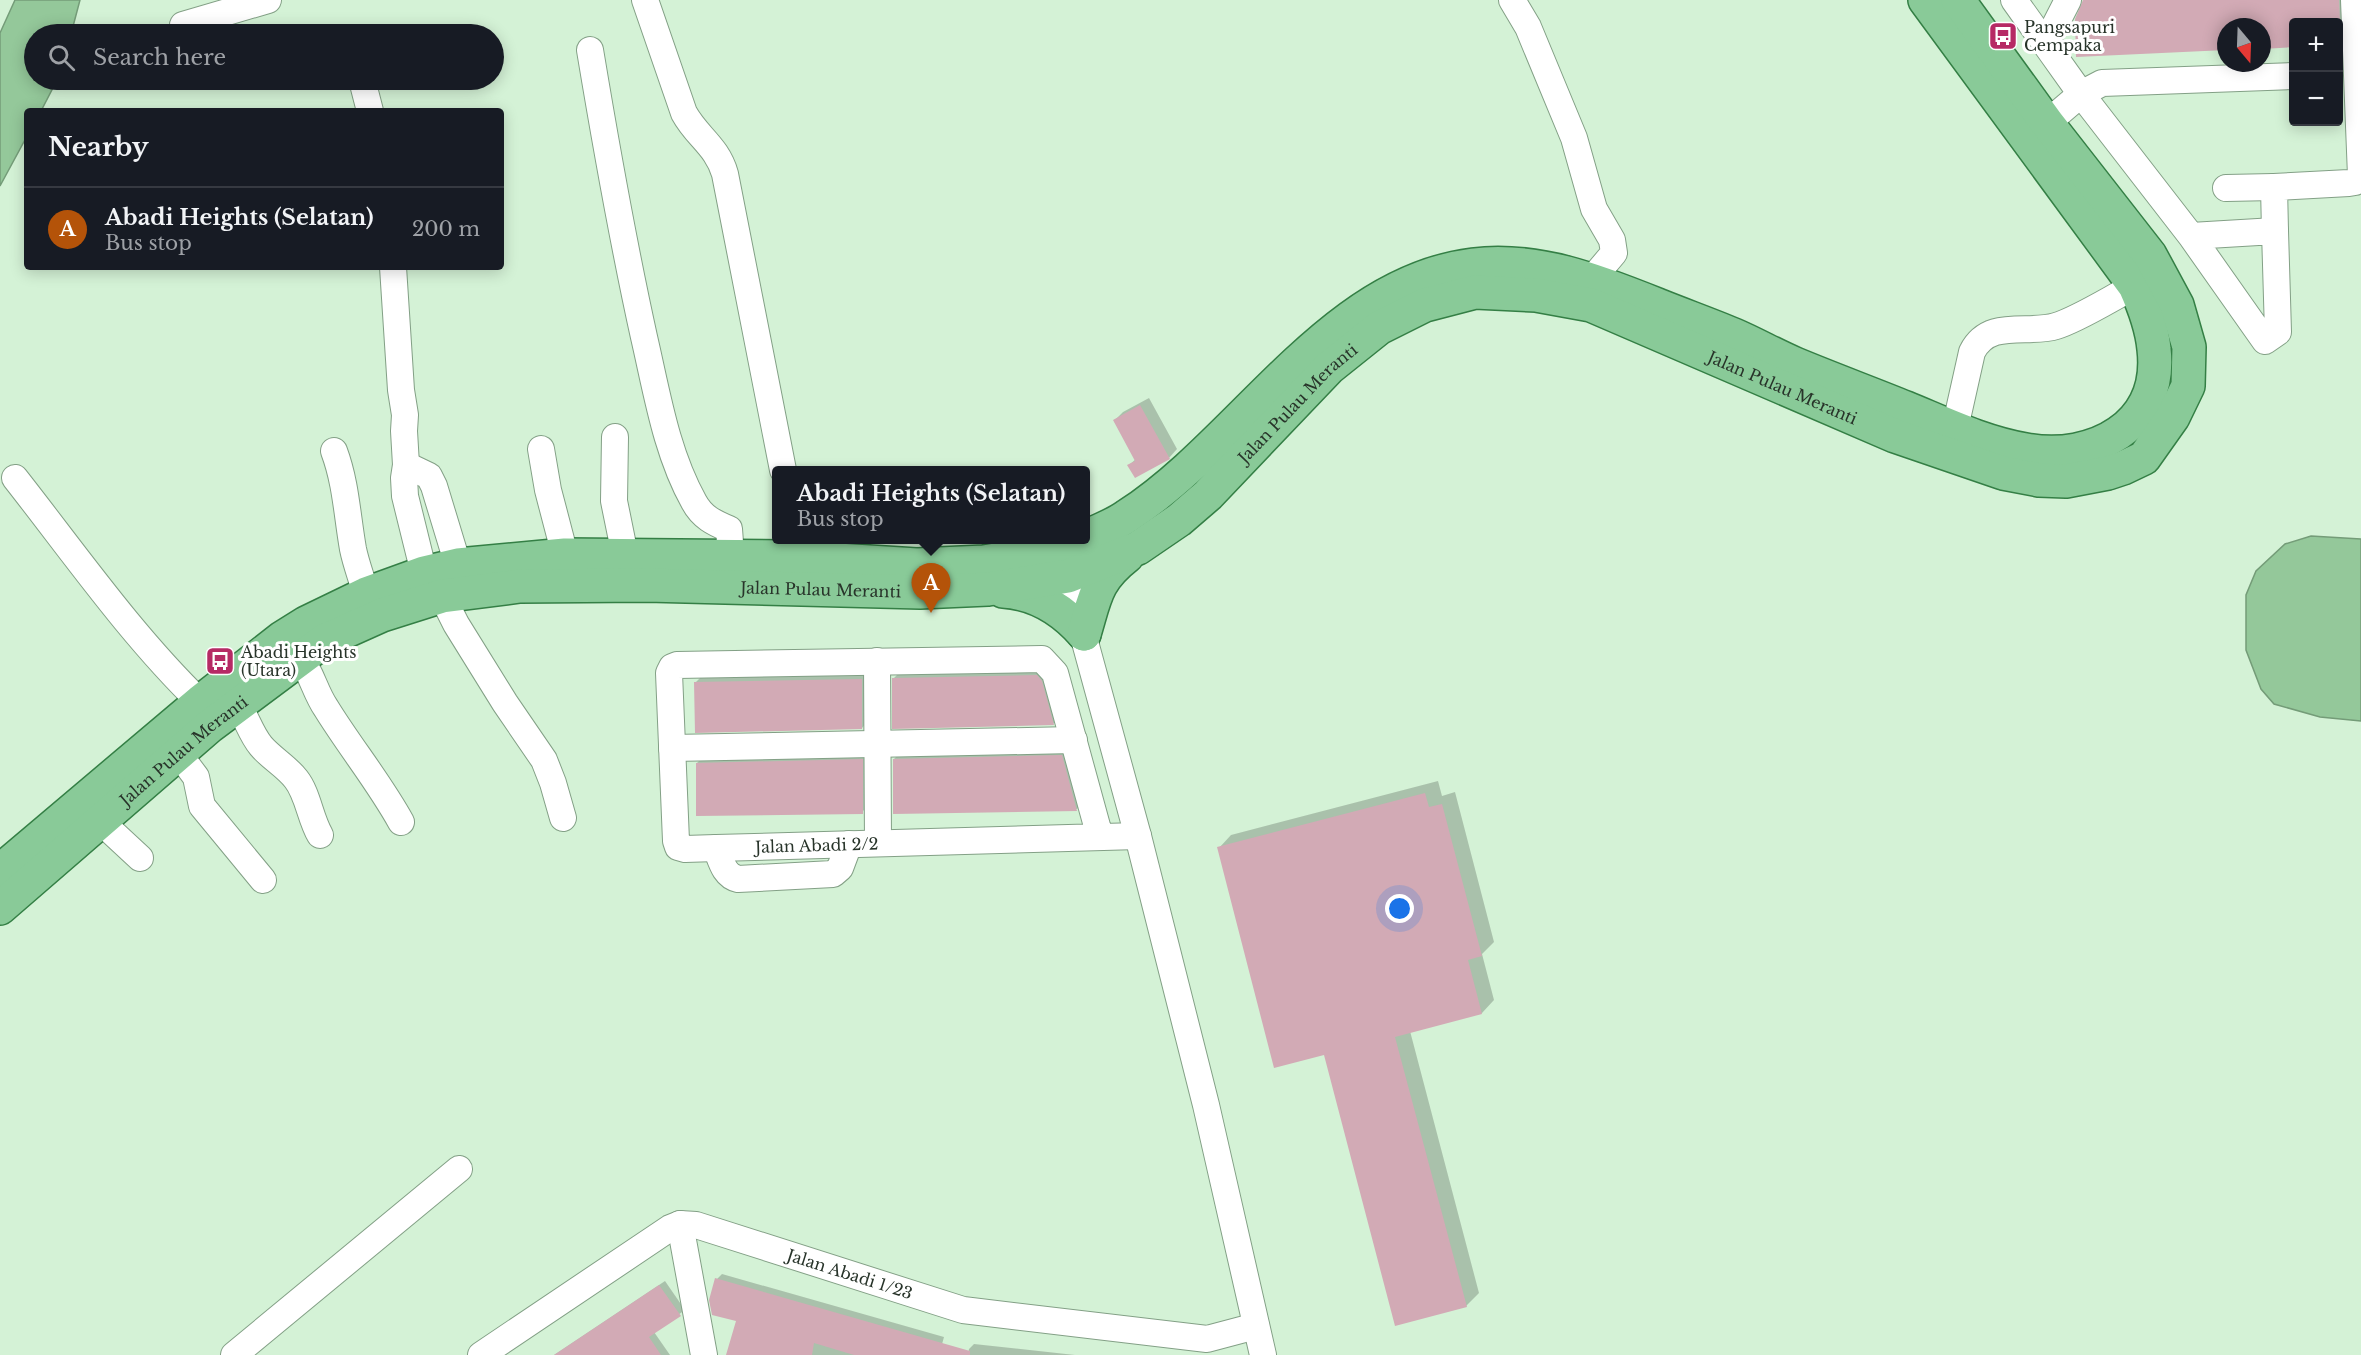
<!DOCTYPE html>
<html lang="en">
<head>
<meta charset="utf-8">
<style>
  :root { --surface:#171b24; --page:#242831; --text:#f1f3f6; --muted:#9ea1a6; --line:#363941; --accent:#b45309 }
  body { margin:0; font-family:"Libre Baskerville",serif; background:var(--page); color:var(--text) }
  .controls { position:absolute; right:18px; top:18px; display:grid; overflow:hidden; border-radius:6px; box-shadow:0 3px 15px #0003 }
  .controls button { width:54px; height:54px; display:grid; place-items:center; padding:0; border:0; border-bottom:2px solid var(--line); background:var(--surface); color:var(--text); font:30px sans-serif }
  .compass { position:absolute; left:2217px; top:18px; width:54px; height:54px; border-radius:50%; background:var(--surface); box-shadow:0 3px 15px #0003; rotate:161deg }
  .you { position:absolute; left:1400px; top:909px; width:21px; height:21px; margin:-15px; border:4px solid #fff; border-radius:50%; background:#1a73e8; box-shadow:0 0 0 9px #1a73e833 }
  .badge { display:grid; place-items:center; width:39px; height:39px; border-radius:50%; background:var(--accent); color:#fff; font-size:20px; font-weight:700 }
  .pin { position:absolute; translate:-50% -50px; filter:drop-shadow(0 2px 3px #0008) }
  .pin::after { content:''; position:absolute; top:32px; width:21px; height:18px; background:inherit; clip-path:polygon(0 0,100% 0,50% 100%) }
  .popup { position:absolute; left:772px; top:466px; width:318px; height:78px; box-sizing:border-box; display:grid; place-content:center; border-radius:6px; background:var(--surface); filter:drop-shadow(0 2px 4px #0005); font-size:20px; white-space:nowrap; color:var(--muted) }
  .popup b { font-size:22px; color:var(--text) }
  .popup::after { content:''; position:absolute; left:50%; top:100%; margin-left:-12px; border:12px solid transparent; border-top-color:var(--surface) }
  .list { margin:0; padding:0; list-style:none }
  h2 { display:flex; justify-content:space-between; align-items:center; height:78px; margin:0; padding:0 24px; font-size:26px }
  h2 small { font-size:20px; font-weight:400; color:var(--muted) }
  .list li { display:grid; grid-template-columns:39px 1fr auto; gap:18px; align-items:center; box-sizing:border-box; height:84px; padding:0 24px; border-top:2px solid var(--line) }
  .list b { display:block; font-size:22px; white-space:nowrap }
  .list p { margin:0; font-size:20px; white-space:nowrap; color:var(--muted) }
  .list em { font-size:20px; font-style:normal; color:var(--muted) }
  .icon { flex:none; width:33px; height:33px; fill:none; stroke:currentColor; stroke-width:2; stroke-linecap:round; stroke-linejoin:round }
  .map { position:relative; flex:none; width:2361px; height:1355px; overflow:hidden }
  .search { position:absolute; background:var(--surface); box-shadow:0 3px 15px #0003; left:24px; top:24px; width:480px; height:66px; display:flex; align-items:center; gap:15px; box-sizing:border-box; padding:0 21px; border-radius:33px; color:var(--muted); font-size:22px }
  .panel { position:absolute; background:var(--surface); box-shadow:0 3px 15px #0003; left:24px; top:108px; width:480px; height:162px; border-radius:6px }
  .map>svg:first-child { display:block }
  .water { fill:#94c89a; stroke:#749c78; stroke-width:1.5 }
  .shadow { fill:#0003 }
  .building { fill:#d2aab5 }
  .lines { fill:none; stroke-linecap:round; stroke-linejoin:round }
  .minor-casing { stroke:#83a086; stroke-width:28 }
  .major-casing { stroke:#347f45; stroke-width:36 }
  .minor { stroke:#fff; stroke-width:26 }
  .major { stroke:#89ca98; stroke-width:33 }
  .labels { text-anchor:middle; stroke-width:6; stroke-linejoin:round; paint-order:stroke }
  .poi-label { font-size:16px; fill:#28342a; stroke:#fff; text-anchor:start }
  .street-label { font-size:16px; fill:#28342a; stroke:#fff }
</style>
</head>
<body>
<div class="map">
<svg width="2361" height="1355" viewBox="0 0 2361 1355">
  <rect width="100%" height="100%" fill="#d4f2d6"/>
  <!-- water -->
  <path class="water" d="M 15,0 L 80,0 L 71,34 L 34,34 L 34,80 L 57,80 L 41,111 L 27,111 L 27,136 L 0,186 L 0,33 Z
    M 2311,536 L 2361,539 L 2361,721 L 2320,717 L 2274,704 L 2261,689 L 2246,650 L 2246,595 L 2256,571 L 2285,544 Z"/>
  <!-- shadow -->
  <path class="shadow" d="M 2083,0 L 2356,0 L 2357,28 L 2338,44 L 2338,22 L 2294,22 L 2262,47 L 2262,27 L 2226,27 L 2226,49 L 2083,7 Z
    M 1149,398 L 1177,449 L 1169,458 L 1129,465 L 1136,459 L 1114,421 L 1123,412 Z
    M 1045,668 L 1061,716 L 1053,724 L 894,678 L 902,670 Z
    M 870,672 L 870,719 L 862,728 L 696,682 L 704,674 Z
    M 1070,748 L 1085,801 L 1077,809 L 894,812 L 894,759 L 902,751 Z
    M 870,752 L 870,804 L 862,812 L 697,763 L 705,755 Z
    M 1438,781 L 1442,796 L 1455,792 L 1494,942 L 1482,954 L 1494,1000 L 1482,1013 L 1410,1031 L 1479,1293 L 1466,1306 L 1325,1054 L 1219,848 L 1231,835 Z
    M 722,1274 L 944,1337 L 939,1355 L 728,1355 L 737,1320 L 717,1279 Z
    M 665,1281 L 685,1310 L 654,1332 L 670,1355 L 554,1355 Z
    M 974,1344 L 1075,1355 L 968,1355 L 969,1349 Z"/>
  <!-- building -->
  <path class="building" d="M 2083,0 L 2339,0 L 2340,22 L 2294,22 L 2294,47 L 2262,49 L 2262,27 L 2226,27 L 2226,50 L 2076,57 L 2075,19 Z
    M 1140,405 L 1170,459 L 1135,478 L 1127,465 L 1135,461 L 1113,420 Z
    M 1037,675 L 1042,681 L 1054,725 L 892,729 L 892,678 Z
    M 862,679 L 862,729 L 695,733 L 694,682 Z
    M 1062,755 L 1077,811 L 893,814 L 893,759 Z
    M 863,759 L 863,814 L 696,816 L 696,763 Z
    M 1425,793 L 1429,807 L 1442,804 L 1482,956 L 1468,960 L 1482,1014 L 1395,1037 L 1467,1307 L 1395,1326 L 1324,1055 L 1274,1068 L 1217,847 Z
    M 715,1278 L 970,1351 L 970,1355 L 854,1355 L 814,1343 L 812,1355 L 726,1355 L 736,1321 L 712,1315 L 709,1300 Z
    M 659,1285 L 681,1316 L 649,1337 L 661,1355 L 554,1355 Z"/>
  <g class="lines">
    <!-- minor casing -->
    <g class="minor-casing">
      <g id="minor">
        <path d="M 645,0 L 684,113 C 697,137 717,146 725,174 L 783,470"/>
        <path d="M 1512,0 L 1528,27 L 1574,138 L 1594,209 L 1612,240 L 1614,253 L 1592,279"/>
        <path d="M 2014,0 L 2081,94 L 2191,236 L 2265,341 L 2278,332 L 2275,231 L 2191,236"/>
        <path d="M 183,25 L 268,0"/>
        <path d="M 2046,43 L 2068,0"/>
        <path d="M 590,50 C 606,146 623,242 644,337 C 657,393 666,452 694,502 C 702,517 714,523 729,529 L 731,556"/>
        <path d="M 362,80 L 370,111"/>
        <path d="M 2047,123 L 2081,94 L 2102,83 L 2294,76"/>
        <path d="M 2226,188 L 2274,187"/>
        <path d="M 2275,231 L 2274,187 L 2349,183 L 2355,182 L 2361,176 L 2354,0"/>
        <path d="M 393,267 L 401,390 L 405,415 L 404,431 L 406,465 L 404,478 L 405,496 L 424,573"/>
        <path d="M 1955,428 L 1972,352 C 1989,318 2028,335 2056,326 C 2079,319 2113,297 2135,286"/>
        <path d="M 615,437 L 614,501 L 625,555"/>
        <path d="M 541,449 L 548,490 L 565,555"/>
        <path d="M 334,451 C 346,483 347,515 353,549 C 356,564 362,579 366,594"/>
        <path d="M 406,465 L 429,476 L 434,486 L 458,565"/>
        <path d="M 15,478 C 74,553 131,635 200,702"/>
        <path d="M 1062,558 L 1138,836 L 1206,1105 L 1263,1355"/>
        <path d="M 442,596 L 456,624 L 505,703 L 544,760 L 553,783 L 563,818"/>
        <path d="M 300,658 C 312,674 315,692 326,708 C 350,747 379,782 401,822"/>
        <path d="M 877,661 L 878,843"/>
        <path d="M 238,705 C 247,719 251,734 261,746 C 271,758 286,766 296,779 C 308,794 310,818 320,835"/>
        <path d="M 672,748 L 1074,740"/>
        <path d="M 178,753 L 196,777 L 202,806 L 263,880"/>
        <path d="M 102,819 L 112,832 L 140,858"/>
        <path id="s1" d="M 1100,837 L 1055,673 L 1042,659 L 677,665 L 672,667 L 669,673 L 676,841 L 678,847 L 685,849 L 716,848 L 1138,836"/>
        <path d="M 716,848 C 721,860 724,876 738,879 L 833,874 L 840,868 L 849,844"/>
        <path d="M 680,1224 L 704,1355"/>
        <path d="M 234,1355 L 459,1169"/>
        <path id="s2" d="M 481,1355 L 670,1228 L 680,1224 L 696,1225 L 963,1310 L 1207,1339 L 1256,1326"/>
      </g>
    </g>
    <!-- major casing -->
    <g class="major-casing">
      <g id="major">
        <path d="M 1086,537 C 1099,530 1115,525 1127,516 C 1242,442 1329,283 1473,265 C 1539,257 1600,282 1660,306 C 1685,316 1710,325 1734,335 C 1755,344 1774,355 1795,364 C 1831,379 1869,393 1906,408 C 1945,424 1984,443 2026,450 C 2093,462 2163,426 2154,349 C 2152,327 2144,306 2135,286 L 1925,0"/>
        <path d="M 1003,591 C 1036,593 1062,609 1084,634"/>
        <path d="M 1084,634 C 1095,598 1095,581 1127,556"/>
        <path d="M 0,871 L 200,702 L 282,638 L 306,623 L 366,594 L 424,573 L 458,565 L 565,555 L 789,557 L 917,565 L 984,562 L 1060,549 L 1080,540"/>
        <path id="s3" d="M 0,908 L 210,726 L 324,641 L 382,615 L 442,596 L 520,586 L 647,585 L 920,592 L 988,589 L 1068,576 L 1138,548 L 1179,520 L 1208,495 L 1329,368 L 1379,328 L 1425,305 L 1475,292 L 1536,295 L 1591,305 L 1895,436 L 2003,473 L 2039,480 L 2066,481 L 2108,473 L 2123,468 L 2144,458 L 2173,417 L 2188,386 L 2189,347 L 2177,305 L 2150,255 L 2047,123 L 1958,0"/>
      </g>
    </g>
    <!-- minor -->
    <use href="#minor" class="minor"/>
    <!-- major -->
    <use href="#major" class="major"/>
  </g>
  <!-- icons -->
  <defs>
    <g id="bus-square" transform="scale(1.5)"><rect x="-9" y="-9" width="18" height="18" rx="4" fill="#b62a65" stroke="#fff"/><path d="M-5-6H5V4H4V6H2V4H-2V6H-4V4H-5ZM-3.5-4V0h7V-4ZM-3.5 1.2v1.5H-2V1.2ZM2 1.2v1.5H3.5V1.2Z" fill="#fff"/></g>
  </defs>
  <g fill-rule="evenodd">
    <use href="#bus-square" x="2003" y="36"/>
    <use href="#bus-square" x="220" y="661"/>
  </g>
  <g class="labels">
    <!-- poi labels -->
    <g class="poi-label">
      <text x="2024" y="33">Pangsapuri<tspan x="2024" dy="18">Cempaka</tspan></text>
      <text x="241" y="658">Abadi Heights<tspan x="241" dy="18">(Utara)</tspan></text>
    </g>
    <!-- street labels -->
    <g class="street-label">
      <text dy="6" stroke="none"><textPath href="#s3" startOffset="2006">Jalan Pulau Meranti</textPath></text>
      <text dy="6" stroke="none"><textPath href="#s3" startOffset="1466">Jalan Pulau Meranti</textPath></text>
      <text dy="6" stroke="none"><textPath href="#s3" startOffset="926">Jalan Pulau Meranti</textPath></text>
      <text dy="6" stroke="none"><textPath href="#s3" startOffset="242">Jalan Pulau Meranti</textPath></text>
      <text dy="6" stroke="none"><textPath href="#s1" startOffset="880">Jalan Abadi 2/2</textPath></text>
      <text dy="6" stroke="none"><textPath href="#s2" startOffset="416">Jalan Abadi 1/23</textPath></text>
    </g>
  </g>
</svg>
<div class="controls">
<button>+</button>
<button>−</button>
</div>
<svg class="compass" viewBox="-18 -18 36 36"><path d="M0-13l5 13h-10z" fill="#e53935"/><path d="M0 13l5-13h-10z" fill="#9ea1a6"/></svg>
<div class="you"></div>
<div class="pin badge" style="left:931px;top:613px">A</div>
<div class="popup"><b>Abadi Heights (Selatan)</b>Bus stop</div>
<div class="search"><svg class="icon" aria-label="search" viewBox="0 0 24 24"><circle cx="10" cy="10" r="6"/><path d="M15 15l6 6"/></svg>Search here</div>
<section class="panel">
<h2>Nearby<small></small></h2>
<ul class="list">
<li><span class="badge">A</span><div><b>Abadi Heights (Selatan)</b><p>Bus stop</p></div><em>200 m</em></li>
</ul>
</section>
</div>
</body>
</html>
